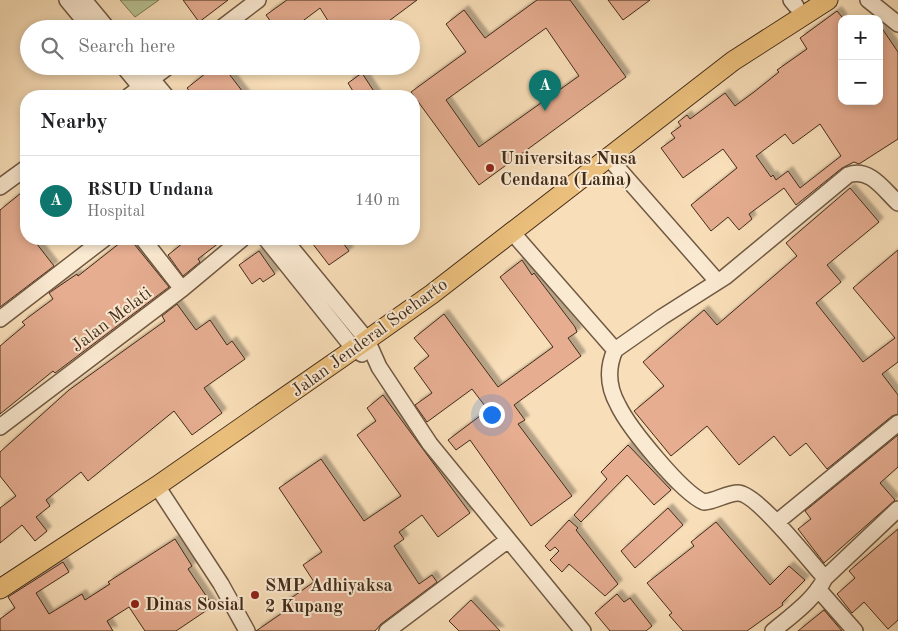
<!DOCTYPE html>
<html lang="en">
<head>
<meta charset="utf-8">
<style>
  :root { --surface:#fff; --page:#f6f6f6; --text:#202124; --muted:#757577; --line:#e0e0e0; --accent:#0f766e }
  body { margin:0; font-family:"Old Standard TT",serif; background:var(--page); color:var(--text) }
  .controls { position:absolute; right:15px; top:15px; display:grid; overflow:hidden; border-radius:10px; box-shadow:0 2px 8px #0003 }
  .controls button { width:45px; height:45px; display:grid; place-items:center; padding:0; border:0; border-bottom:1px solid var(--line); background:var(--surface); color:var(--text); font:25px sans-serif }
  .you { position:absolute; left:491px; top:414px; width:18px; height:18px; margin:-12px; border:4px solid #fff; border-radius:50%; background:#1a73e8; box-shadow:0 0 0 8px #1a73e833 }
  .badge { display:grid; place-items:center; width:32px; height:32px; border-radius:50%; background:var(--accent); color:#fff; font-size:16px; font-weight:700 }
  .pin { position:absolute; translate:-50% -41px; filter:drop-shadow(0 1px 2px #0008) }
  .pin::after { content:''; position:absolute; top:26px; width:18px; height:15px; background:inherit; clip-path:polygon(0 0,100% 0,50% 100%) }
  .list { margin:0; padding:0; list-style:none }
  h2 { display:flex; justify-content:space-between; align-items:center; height:65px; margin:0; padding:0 20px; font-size:21px }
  h2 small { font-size:16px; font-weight:400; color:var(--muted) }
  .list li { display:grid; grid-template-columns:32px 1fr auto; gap:15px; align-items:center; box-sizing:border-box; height:90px; padding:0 20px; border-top:1px solid var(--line) }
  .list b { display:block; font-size:19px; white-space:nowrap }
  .list p { margin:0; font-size:16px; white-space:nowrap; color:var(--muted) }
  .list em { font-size:16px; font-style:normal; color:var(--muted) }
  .icon { flex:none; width:28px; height:28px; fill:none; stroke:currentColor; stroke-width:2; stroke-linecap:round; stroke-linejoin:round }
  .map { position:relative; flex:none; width:898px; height:631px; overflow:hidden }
  .search { position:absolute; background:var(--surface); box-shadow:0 2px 8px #0003; left:20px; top:20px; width:400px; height:55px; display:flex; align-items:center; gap:12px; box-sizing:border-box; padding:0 18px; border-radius:28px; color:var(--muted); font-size:19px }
  .panel { position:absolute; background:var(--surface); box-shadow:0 2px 8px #0003; left:20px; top:90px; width:400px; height:155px; border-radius:20px }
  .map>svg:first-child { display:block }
  .green { fill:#b8c394; stroke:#7e7857 }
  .building { fill:#e6ad91; stroke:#432c1a; fill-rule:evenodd; filter:url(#shadow) }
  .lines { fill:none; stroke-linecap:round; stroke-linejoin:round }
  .minor-casing { stroke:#705942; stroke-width:18 }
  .major-casing { stroke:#432c1a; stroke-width:21 }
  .minor { stroke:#fbead2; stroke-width:15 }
  .major { stroke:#ecc07c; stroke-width:19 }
  .poi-dot { fill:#8f2418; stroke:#fbead2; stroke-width:2 }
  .labels { text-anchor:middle; stroke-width:4; stroke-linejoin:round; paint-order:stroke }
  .poi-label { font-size:18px; font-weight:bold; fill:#432c1a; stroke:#fbead2; text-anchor:start }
  .street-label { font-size:18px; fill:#432c1a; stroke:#fbead2 }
</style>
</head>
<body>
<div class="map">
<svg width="898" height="631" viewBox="0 0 898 631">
  <defs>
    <filter id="shadow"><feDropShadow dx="4.5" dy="-4.5" stdDeviation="1" flood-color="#0004"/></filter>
  </defs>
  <rect width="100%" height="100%" fill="#f9dfb9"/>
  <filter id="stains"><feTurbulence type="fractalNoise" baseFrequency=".004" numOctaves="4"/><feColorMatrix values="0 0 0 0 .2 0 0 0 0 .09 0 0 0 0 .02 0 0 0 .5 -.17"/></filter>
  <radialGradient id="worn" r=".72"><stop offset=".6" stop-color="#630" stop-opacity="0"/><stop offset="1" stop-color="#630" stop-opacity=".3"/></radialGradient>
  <!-- green -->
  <path class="green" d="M 120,0 L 159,0 L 135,17 Z"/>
  <!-- building -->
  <path class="building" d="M 183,0 L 228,0 L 199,22 Z
    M 287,0 L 417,0 L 378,29 L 333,29 L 320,8 L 292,29 L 276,29 L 266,15 Z
    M 537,0 L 570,0 L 626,77 L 479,185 L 411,92 L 466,52 L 446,24 L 464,10 L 485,38 ZM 546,28 L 579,76 L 479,147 L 446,100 Z
    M 608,0 L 650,0 L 623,20 Z
    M 837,11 L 842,17 L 842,101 L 879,101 L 879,24 L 898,52 L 898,139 L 859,164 L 854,162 L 842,168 L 796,205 L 784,188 L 749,214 L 752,219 L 739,230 L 728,217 L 711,231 L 691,205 L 737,168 L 723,149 L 683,178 L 661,148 L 675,138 L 671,133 L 681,126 L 678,122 L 687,115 L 690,119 L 725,93 L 735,106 L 754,92 L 779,72 L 777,70 L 807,49 L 800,38 ZM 820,124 L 841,156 L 800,188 L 788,171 L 776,180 L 773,175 L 771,177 L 756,156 L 785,134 L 793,144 Z
    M 215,66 L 223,66 L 246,96 L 193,96 L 187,88 Z
    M 362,73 L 377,96 L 356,96 L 348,83 Z
    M 850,188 L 879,222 L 827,265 L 841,282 L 816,303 L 863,362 L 895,338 L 853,288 L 898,250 L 898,362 L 882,374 L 898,395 L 898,414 L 892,416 L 827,469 L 806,443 L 790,456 L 774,436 L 739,465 L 707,426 L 671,456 L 634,411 L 664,386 L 643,362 L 704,310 L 717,325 L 797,256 L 786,243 Z
    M 26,189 L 26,239 L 33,239 L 54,266 L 0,307 L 0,210 Z
    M 125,239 L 130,239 L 169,287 L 55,373 L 53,371 L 0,414 L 0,346 L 25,325 L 22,322 L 53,299 L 49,293 L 77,274 L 78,276 Z
    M 188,239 L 224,239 L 198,259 L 200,262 L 183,276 L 168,255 Z
    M 309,239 L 340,239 L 349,251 L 329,265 Z
    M 259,251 L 275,274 L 263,282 L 260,278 L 252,284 L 239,265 Z
    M 522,260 L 532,275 L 534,273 L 575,327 L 577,332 L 568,338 L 581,356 L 514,405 L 525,420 L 518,424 L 572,496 L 531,526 L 470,440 L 456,450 L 448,440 L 488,410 L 472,389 L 427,422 L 415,405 L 432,393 L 414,368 L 429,356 L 414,338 L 444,314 L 498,387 L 553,347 L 500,277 Z
    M 177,304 L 196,330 L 210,320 L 227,345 L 232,341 L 245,359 L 204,388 L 222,413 L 192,435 L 174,411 L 88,481 L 81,472 L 46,500 L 50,506 L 36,517 L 47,531 L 35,541 L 22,525 L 0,543 L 0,508 L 16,496 L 0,476 L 0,452 L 69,390 L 165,321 L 162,316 Z
    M 383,395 L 470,513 L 438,537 L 422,515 L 399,532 L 404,539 L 394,546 L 419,584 L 432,575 L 437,582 L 381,624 L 375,631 L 256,631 L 288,609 L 284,603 L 314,582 L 303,565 L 322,552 L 279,488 L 321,459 L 364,521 L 401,496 L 357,435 L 376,421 L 367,408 Z
    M 898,435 L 898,467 L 880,483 L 895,500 L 824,563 L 798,529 L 811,519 L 805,511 Z
    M 628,445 L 671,490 L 654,505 L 627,475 L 581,522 L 574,515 L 607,479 L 601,472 Z
    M 668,508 L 683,525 L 635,568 L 621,551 Z
    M 569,520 L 578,528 L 576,530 L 618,584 L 605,596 L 569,564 L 562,572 L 550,560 L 559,551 L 555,547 L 550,551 L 545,546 Z
    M 716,522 L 770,585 L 789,566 L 805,580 L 782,603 L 783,605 L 747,631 L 683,631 L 669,615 L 672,613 L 647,583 L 694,546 L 691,542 Z
    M 898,529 L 898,620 L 888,629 L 864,602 L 852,613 L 837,594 L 855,578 L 849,571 Z
    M 175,539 L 192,566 L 188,569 L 213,606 L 176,631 L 145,631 L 129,607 L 107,621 L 113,631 L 0,631 L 0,619 L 15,608 L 8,597 L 63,562 L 69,572 L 36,593 L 49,614 L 82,594 L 85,600 L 110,584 L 108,582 Z
    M 617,594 L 624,602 L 630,598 L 652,626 L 646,631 L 610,631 L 595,613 Z
    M 471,600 L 500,631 L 459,631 L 449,621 Z
    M 824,610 L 842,631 L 798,631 Z"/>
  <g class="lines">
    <!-- minor casing -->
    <g class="minor-casing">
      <path id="minor" d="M 67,0 L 91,29
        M 84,0 L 108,29
        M 791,0 L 796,6
        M 868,0 L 898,24
        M 220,29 L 258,0
        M 123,66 L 148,96
        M 141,66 L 166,96
        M 129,96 L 169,66
        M 608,157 L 717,281
        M 0,187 L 26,168
        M 511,231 L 615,350 L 662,317 L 725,277 L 848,175 C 870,167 884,190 898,203
        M 143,239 L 182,289
        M 266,239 L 354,349 L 362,354
        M 284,239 L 367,340 L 379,367 L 430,444 L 583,631
        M 0,319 L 104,239
        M 615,350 C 607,368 608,387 618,405 C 629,428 682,493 704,502 C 716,501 727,493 738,493 C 757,493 810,562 825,578
        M 0,427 L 182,289 L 242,239
        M 157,486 L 221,584 L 247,631
        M 777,522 L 898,423
        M 818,589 L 855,631
        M 387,631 L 508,540
        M 773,631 C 791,616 815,599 825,578 L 898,509"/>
    </g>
    <!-- major casing -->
    <g class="major-casing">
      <path id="major" d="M 0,589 L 157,486 L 367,340 L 432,294 L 733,61 L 828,0"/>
    </g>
    <!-- minor -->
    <use href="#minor" class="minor"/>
    <!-- major -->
    <use href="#major" class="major"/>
  </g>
  <!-- markers -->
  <g class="poi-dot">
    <circle cx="490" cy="168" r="5"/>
    <circle cx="255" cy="595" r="5"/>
    <circle cx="135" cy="604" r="5"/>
  </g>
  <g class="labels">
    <!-- poi labels -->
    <g class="poi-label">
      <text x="500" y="164">Universitas Nusa<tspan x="500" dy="21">Cendana (Lama)</tspan></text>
      <text x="265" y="591">SMP Adhiyaksa<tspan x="265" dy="21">2 Kupang</tspan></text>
      <text x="145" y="610">Dinas Sosial</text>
    </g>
    <!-- street labels -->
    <g class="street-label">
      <text transform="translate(111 319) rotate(-37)" y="6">Jalan Melati</text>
      <text transform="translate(369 337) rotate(-36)" y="6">Jalan Jenderal Soeharto</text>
    </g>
  </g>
  <rect width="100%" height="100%" filter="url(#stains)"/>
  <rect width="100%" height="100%" fill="url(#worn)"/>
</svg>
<div class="controls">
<button>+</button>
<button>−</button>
</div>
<div class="you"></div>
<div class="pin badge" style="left:545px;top:111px">A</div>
<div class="search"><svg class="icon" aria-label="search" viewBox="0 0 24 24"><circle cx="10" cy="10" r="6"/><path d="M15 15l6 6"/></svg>Search here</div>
<section class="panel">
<h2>Nearby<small></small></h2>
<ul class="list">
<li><span class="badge">A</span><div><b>RSUD Undana</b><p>Hospital</p></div><em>140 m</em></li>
</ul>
</section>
</div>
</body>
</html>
